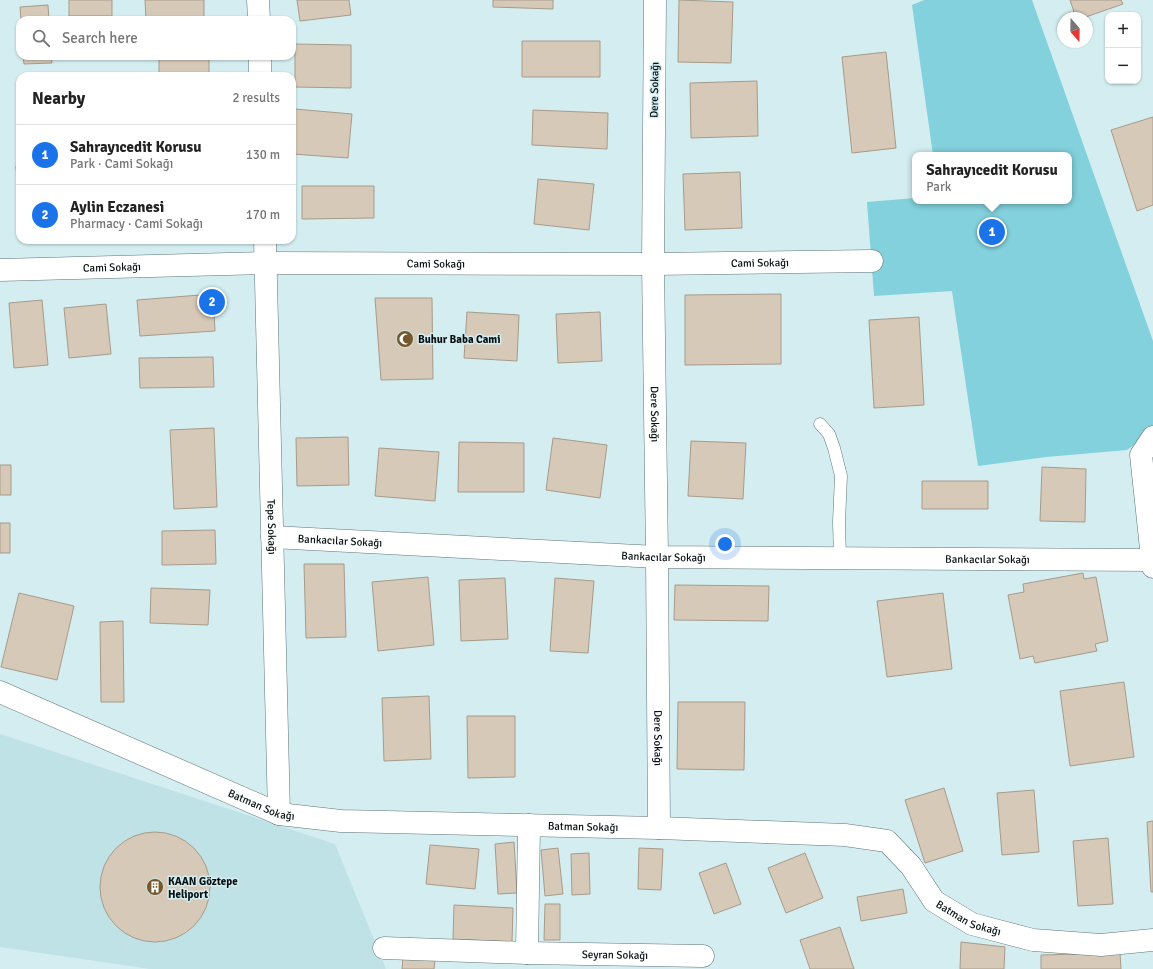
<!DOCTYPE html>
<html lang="en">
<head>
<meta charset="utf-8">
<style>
  :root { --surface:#fff; --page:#f6f6f6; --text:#222; --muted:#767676; --line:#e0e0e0; --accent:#1a73e8 }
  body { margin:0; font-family:Signika,sans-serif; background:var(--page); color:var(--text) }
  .controls { position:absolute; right:12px; top:12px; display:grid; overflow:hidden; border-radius:8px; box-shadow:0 1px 3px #0004 }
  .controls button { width:36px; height:36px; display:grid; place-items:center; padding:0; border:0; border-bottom:1px solid var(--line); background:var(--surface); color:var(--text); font:20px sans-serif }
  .compass { position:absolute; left:1057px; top:12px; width:36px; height:36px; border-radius:50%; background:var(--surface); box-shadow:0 1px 3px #0004; rotate:160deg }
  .you { position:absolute; left:725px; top:544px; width:14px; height:14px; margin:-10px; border:3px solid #fff; border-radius:50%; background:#1a73e8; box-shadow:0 0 0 6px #1a73e833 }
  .badge { display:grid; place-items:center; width:26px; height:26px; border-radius:50%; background:var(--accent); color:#fff; font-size:13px; font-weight:700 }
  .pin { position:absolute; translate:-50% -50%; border:2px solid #fff; box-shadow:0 1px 4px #0006 }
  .popup { position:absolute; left:912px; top:152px; width:160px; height:52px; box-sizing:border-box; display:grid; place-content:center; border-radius:8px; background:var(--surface); filter:drop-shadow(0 1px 3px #0005); font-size:13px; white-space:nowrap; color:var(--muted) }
  .popup b { font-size:15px; color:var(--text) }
  .popup::after { content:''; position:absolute; left:50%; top:100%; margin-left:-8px; border:8px solid transparent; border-top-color:var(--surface) }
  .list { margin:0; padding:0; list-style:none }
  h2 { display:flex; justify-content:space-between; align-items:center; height:52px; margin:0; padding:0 16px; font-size:17px }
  h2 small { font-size:13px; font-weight:400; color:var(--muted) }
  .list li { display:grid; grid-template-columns:26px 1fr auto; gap:12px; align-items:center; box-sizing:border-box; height:60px; padding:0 16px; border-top:1px solid var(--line) }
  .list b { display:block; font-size:15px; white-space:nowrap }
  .list p { margin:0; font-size:13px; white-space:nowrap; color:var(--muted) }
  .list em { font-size:13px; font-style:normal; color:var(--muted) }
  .icon { flex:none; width:22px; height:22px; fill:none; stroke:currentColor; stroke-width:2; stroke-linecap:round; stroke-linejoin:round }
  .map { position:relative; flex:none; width:1153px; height:969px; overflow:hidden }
  .search { position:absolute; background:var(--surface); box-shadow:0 1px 3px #0004; left:16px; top:16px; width:280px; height:44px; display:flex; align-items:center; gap:10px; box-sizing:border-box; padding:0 14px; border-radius:12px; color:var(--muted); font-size:15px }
  .panel { position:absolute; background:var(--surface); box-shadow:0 1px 3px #0004; left:16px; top:72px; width:280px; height:172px; border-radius:12px }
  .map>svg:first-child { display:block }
  .built { fill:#bfe2e7 }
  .green { fill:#82d1dc }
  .building { fill:#d7c9b8; stroke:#a79b8a }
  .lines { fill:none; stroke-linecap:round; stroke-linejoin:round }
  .service-casing { stroke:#5e7578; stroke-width:13 }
  .minor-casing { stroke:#5e7578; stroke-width:23 }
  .service { stroke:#fff; stroke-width:12 }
  .minor { stroke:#fff; stroke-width:22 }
  .labels { text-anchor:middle; stroke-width:3; stroke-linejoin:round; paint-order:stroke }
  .street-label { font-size:11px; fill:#070f11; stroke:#d3edf1 }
  .poi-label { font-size:11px; font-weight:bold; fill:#070f11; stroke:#d3edf1; text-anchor:start }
</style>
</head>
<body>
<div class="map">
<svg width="1153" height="969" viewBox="0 0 1153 969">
  <rect width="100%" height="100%" fill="#d3edf1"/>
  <!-- built -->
  <path class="built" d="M 0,734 L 335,844 L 386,969 L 150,969 L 0,947 Z"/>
  <!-- green -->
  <path class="green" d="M 924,0 L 1032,0 L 1153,341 L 1153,425 L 1141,440 L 1127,450 L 1046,457 L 978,466 L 952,291 L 874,296 L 867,202 L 915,198 L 915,201 L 1069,201 L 1069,155 L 933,155 L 912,5 Z"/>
  <!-- building -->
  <path class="building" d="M 69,0 L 112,0 L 112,16 L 69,16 Z
    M 145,0 L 204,0 L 204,20 L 146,20 Z
    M 297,0 L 349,0 L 351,15 L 300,21 Z
    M 493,0 L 553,0 L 553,9 L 493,7 Z
    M 679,0 L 733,2 L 731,63 L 678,62 Z
    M 1070,0 L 1121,0 L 1123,4 L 1083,18 L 1076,18 Z
    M 48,5 L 49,20 L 21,20 L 20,7 Z
    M 522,41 L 600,41 L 600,77 L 522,77 Z
    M 295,44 L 351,45 L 351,88 L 295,87 Z
    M 886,52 L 896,148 L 852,153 L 842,57 Z
    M 23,56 L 51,56 L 52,63 L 24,64 Z
    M 159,56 L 209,56 L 209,76 L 159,76 Z
    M 757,81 L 758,136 L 691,138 L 690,83 Z
    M 295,109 L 352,114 L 348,158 L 292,154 Z
    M 533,110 L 608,113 L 607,149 L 532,145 Z
    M 1153,117 L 1153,205 L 1137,211 L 1111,130 Z
    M 16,166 L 20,166 L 20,223 Z
    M 740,172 L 742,228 L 685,230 L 683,174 Z
    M 538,179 L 594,184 L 589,230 L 534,224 Z
    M 302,186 L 374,186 L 374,218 L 302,219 Z
    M 213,294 L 215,331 L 140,336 L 137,300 Z
    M 781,294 L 781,364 L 685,365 L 685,295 Z
    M 375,298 L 432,298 L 433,379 L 381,380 Z
    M 42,300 L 48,365 L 14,368 L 9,303 Z
    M 106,304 L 111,354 L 69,358 L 64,308 Z
    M 467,312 L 519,315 L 517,361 L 464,358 Z
    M 600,312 L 602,361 L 558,363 L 556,314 Z
    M 919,317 L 924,405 L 874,408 L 869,320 Z
    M 213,357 L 214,387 L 140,388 L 139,358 Z
    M 214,428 L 217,507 L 174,509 L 170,430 Z
    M 348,437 L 349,485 L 297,486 L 296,438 Z
    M 553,438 L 607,445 L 600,498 L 546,490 Z
    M 691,441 L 746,443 L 743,499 L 688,496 Z
    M 459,442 L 524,443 L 524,492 L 458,492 Z
    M 379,448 L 439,452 L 435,501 L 375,496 Z
    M 0,465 L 11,465 L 11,495 L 0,495 Z
    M 1042,467 L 1086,469 L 1085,522 L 1040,521 Z
    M 922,481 L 988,481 L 988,509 L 922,509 Z
    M 0,523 L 10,523 L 10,553 L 0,553 Z
    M 215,530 L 216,564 L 162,565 L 162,531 Z
    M 304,564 L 344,564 L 346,637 L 306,638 Z
    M 1083,573 L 1084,579 L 1096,577 L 1108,641 L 1095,644 L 1097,651 L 1035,663 L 1033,656 L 1020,659 L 1008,595 L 1024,592 L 1023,584 Z
    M 428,577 L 434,645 L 378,651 L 372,582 Z
    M 505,578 L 508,639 L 461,641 L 459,580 Z
    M 555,578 L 594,581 L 588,653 L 550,651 Z
    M 675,585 L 769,586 L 768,621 L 674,620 Z
    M 151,588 L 210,590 L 208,625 L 150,623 Z
    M 19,593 L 74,606 L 57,680 L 1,667 Z
    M 943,593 L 952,669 L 887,677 L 877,601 Z
    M 123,621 L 124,702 L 101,702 L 100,622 Z
    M 1124,682 L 1134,757 L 1070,766 L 1060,691 Z
    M 429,696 L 431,759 L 384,761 L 382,698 Z
    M 678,702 L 745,702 L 744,770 L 677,769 Z
    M 467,716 L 515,716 L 515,777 L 468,778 Z
    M 944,788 L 963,851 L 925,863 L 905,800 Z
    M 1034,790 L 1039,852 L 1002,855 L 997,793 Z
    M 1153,821 L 1153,892 L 1151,892 L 1147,822 Z
    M100 887a55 55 0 1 1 110 0a55 55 0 1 1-110 0Z
    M 1108,838 L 1113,904 L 1078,906 L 1073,841 Z
    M 514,842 L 517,893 L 498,894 L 495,844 Z
    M 430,845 L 479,849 L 475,889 L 426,884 Z
    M 558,848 L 563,894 L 545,896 L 541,850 Z
    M 639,848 L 663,849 L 661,890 L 638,889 Z
    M 589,853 L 590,894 L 572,895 L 571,854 Z
    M 805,853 L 823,898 L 786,913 L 768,868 Z
    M 726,863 L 741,904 L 714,914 L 699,873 Z
    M 903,889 L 907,913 L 861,921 L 857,897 Z
    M 545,904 L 560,904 L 560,940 L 544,940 Z
    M 454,905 L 513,908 L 512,942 L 453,939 Z
    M 840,927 L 854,969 L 810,969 L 800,940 Z
    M 961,942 L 1005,947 L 1004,969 L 960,969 Z
    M 1120,953 L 1121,969 L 1041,969 L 1041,955 Z
    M 403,957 L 435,960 L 434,969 L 402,969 Z"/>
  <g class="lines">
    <!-- service casing -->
    <g class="service-casing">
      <path id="service" d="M 820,424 L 829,434 L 834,448 L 841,476 L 839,522 L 840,558"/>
    </g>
    <!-- minor casing -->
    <g class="minor-casing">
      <g id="minor">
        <path d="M 258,0 L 259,20"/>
        <path id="s1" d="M 655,0 L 653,264 L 657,557 L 659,828"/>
        <path d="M 260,56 L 260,76"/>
        <path id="s2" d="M 265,240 L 279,814"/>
        <path id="s3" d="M 0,270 L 265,263 L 653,264 L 872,261"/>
        <path d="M 1153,437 L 1141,455 L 1153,567"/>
        <path id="s4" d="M 272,537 L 657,557 L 1152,560"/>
        <path id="s5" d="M 0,692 L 279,814 L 341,821 L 659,828 L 845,835 L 887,841 L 911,866 L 934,901 L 972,924 L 1033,940 L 1101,945 L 1153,940"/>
        <path id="s6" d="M 384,948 L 527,953 L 703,956"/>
        <path d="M 527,953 L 529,825"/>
      </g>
    </g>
    <!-- service -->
    <use href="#service" class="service"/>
    <!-- minor -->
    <use href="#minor" class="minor"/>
  </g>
  <!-- icons -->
  <defs>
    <g id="mosque-disc" transform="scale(0.9)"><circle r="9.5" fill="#76582c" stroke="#d3edf1"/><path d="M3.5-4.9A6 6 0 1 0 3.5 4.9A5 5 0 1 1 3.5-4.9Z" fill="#fff"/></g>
    <g id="building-disc" transform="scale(0.9)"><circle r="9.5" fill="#76582c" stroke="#d3edf1"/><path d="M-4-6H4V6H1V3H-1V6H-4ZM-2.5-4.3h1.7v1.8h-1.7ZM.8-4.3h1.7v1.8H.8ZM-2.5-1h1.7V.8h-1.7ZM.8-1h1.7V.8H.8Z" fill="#fff"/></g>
  </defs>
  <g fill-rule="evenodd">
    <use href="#mosque-disc" x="405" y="339"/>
    <use href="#building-disc" x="155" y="887"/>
  </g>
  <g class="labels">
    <!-- street labels -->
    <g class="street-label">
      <text transform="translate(654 90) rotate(-89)" y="4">Dere Sokağı</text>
      <text dy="4" stroke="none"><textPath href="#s3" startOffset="760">Cami Sokağı</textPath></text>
      <text dy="4" stroke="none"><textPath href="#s3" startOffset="436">Cami Sokağı</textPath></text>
      <text dy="4" stroke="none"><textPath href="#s3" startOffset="112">Cami Sokağı</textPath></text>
      <text dy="4" stroke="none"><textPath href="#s1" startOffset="414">Dere Sokağı</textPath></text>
      <text dy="4" stroke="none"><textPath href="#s2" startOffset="287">Tepe Sokağı</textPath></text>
      <text dy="4" stroke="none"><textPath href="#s4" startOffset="68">Bankacılar Sokağı</textPath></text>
      <text dy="4" stroke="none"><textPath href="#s4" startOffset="392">Bankacılar Sokağı</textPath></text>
      <text dy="4" stroke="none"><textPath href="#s4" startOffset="716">Bankacılar Sokağı</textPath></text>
      <text dy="4" stroke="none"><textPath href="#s1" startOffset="738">Dere Sokağı</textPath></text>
      <text dy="4" stroke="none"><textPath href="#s5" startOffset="285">Batman Sokağı</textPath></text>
      <text dy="4" stroke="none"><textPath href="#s5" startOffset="609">Batman Sokağı</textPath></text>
      <text dy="4" stroke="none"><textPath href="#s5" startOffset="1029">Batman Sokağı</textPath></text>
      <text dy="4" stroke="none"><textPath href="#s6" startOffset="231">Seyran Sokağı</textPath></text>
    </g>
    <!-- poi labels -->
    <g class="poi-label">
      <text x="418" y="343">Buhur Baba Cami</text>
      <text x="168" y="885">KAAN Göztepe<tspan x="168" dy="13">Heliport</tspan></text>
    </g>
  </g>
</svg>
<div class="controls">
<button>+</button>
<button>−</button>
</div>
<svg class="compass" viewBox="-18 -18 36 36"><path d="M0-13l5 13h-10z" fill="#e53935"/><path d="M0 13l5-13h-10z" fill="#767676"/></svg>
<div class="you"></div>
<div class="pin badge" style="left:992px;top:232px">1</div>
<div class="popup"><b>Sahrayıcedit Korusu</b>Park</div>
<div class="pin badge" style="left:212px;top:302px">2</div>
<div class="search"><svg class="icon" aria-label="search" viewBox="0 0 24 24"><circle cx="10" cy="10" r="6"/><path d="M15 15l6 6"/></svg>Search here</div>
<section class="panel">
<h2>Nearby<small>2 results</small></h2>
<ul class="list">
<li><span class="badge">1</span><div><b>Sahrayıcedit Korusu</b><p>Park · Cami Sokağı</p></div><em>130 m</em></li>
<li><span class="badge">2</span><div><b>Aylin Eczanesi</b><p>Pharmacy · Cami Sokağı</p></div><em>170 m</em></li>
</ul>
</section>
</div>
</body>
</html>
